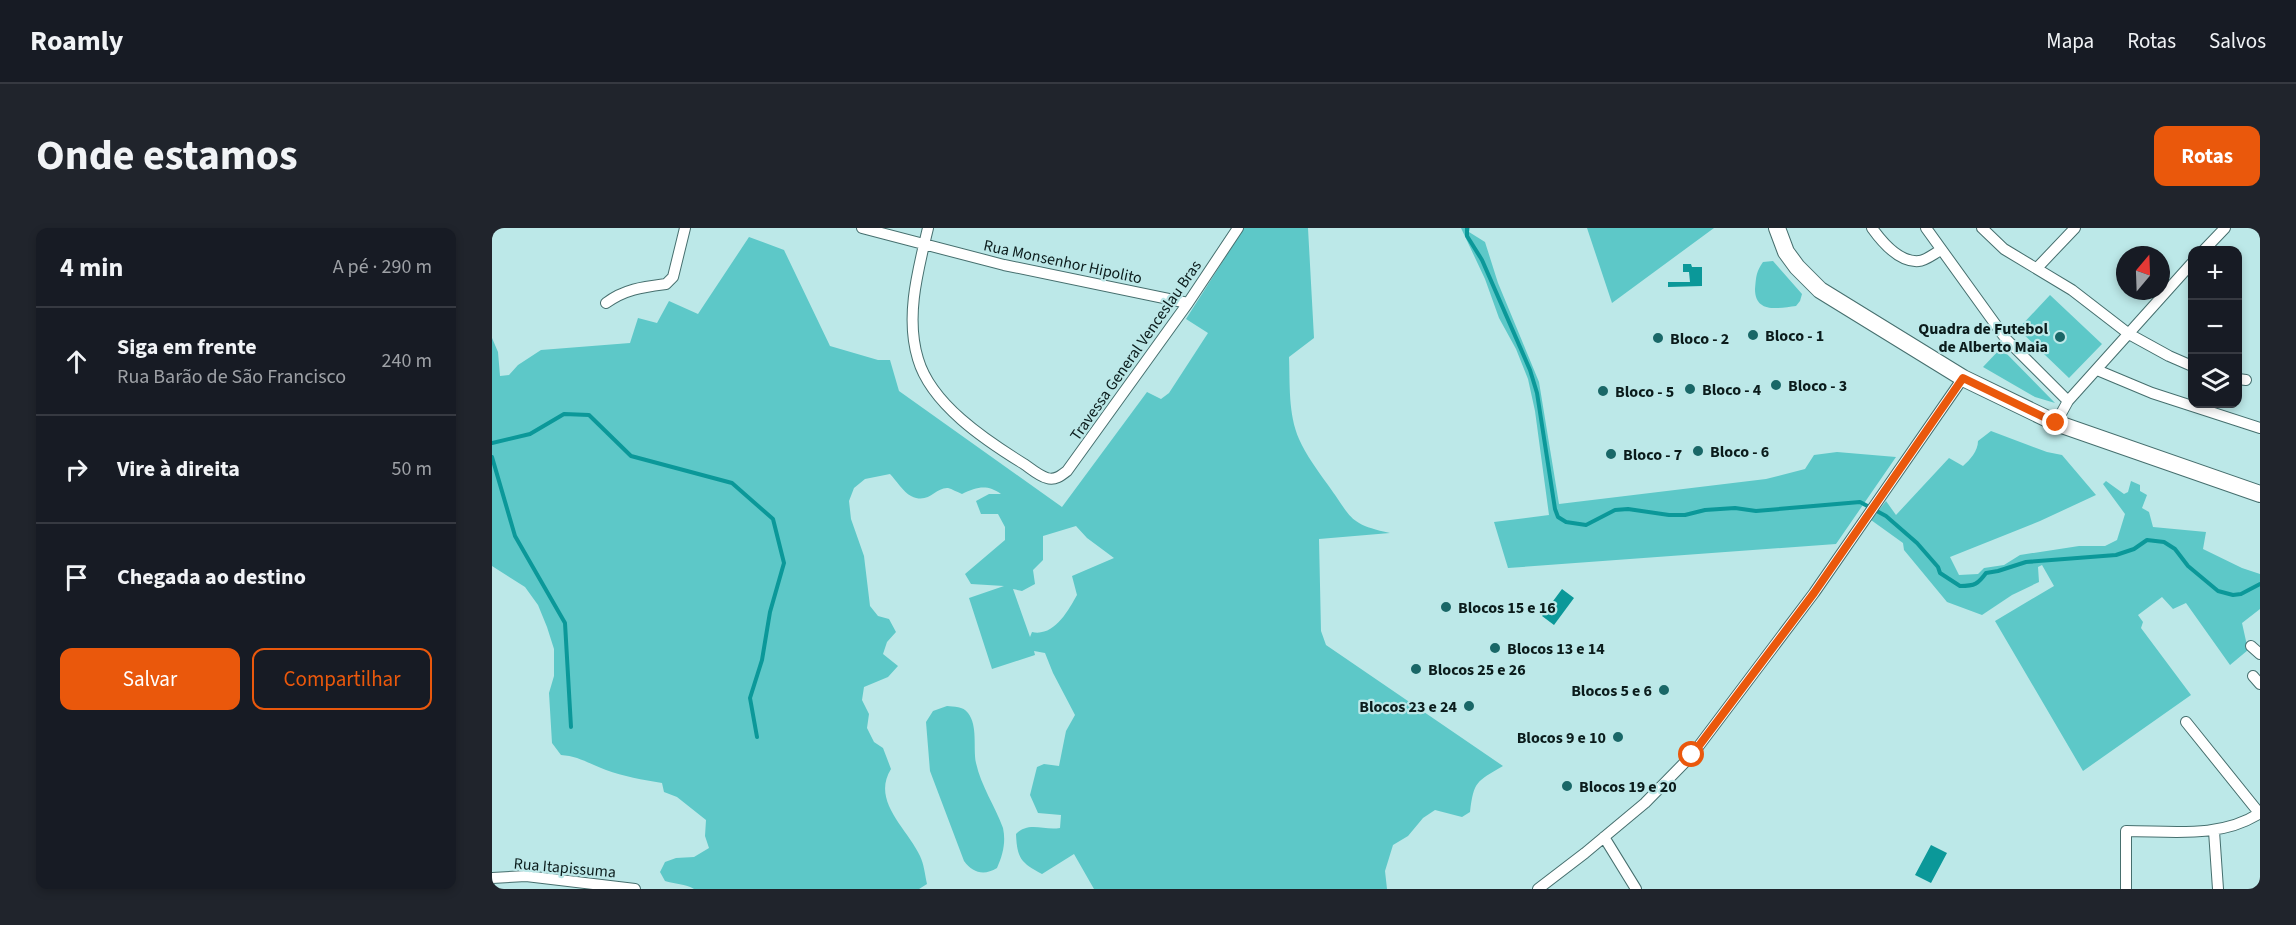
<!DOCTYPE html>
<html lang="pt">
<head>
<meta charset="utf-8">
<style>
  :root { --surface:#171b24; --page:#20242c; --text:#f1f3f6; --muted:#9ea1a6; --line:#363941; --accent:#ea580c }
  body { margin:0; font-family:"Source Sans 3",sans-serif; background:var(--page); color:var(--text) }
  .controls { position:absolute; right:18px; top:18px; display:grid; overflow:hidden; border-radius:12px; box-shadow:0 3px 9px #0003 }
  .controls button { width:54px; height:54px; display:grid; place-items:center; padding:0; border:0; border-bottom:2px solid var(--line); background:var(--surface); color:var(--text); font:30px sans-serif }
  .compass { position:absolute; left:1624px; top:18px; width:54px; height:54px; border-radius:50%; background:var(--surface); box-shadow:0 3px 9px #0003; rotate:19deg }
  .stop { position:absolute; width:18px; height:18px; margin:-14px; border:4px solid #ea580c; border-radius:50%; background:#fff }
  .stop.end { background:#ea580c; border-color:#fff; box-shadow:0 2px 6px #0008 }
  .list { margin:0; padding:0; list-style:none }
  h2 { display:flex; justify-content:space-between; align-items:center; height:78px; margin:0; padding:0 24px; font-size:26px }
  h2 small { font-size:20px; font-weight:400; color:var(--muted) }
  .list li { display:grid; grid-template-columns:39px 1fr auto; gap:18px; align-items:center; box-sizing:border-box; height:108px; padding:0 24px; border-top:2px solid var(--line) }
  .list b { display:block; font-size:22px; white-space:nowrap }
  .list p { margin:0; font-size:20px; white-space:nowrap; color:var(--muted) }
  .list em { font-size:20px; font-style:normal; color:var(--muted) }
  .actions { display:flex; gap:12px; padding:18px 24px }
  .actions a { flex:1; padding:14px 0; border:2px solid var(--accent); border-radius:12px; text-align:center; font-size:21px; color:var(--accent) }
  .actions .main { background:var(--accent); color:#fff }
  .icon { flex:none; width:33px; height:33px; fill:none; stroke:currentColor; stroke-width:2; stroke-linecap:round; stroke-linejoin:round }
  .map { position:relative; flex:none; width:1768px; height:661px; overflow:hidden; border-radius:12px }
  header { display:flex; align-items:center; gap:36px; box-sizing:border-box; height:84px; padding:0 30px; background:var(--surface); border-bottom:2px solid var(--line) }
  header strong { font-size:28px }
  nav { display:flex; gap:33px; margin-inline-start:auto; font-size:21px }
  .intro { display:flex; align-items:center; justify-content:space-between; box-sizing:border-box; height:144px; padding:0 36px }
  h1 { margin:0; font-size:42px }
  .button { padding:15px 27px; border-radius:12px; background:var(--accent); color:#fff; font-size:21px; font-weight:700 }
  main { display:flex; gap:36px; padding:0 36px }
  aside { flex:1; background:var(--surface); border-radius:12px; box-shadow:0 3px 9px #0003 }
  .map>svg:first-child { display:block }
  .green { fill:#5dc8c8; fill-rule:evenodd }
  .water { fill:#0b9899 }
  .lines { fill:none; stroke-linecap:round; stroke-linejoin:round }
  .stream { stroke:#0b9899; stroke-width:4 }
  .street-casing { stroke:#466f6e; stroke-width:12 }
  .primary-casing { stroke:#466f6e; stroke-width:18 }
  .street { stroke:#fff; stroke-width:10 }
  .primary { stroke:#fff; stroke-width:16 }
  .route { stroke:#ea580c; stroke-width:8 }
  .poi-dot { fill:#196767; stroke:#bce8e8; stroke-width:2 }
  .labels { text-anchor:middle; stroke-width:4.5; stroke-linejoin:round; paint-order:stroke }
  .street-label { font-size:16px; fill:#0b1c1c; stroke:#bce8e8 }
  .poi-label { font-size:16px; font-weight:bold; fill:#0b1c1c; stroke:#bce8e8; text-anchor:start }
</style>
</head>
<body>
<header>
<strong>Roamly</strong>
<nav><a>Mapa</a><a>Rotas</a><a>Salvos</a></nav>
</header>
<div class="intro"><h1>Onde estamos</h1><a class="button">Rotas</a></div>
<main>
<aside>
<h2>4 min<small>A pé · 290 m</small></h2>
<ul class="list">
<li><svg class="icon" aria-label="ahead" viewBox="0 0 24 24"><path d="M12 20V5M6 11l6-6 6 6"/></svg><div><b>Siga em frente</b><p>Rua Barão de São Francisco</p></div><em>240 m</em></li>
<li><svg class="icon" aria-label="right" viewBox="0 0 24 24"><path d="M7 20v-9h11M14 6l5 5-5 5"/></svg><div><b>Vire à direita</b></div><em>50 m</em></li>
<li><svg class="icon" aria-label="arrive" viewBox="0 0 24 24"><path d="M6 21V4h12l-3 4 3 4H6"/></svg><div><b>Chegada ao destino</b></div></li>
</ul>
<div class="actions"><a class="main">Salvar</a><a>Compartilhar</a></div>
</aside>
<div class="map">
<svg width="1768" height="661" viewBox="0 0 1768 661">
  <rect width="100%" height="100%" fill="#bce8e8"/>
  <!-- green -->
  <path class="green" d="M 752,0 L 816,0 L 822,110 L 797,129 C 798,155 796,186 807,211 C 814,227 826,243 836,257 C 860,290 856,296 898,305 L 827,311 L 829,403 L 834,417 L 1011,538 C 984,554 982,553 978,584 L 970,589 L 943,582 L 931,590 L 916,608 L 901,617 L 893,643 L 895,661 L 602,661 L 582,626 L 550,646 C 529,635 525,630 524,606 C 537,593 552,603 568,600 L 569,587 L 546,585 L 538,567 L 545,539 L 552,536 L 567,538 L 574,503 L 583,487 L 561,445 L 553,425 L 542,423 L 543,427 L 500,441 L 477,370 L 512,358 L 479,356 L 473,346 L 513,312 L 513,299 L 506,286 L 489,286 L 484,273 L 497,266 L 509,266 C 495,256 485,259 470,266 C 465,264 460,261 456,260 C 443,259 437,277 419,268 C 411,264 404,252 398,246 L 373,251 L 362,260 L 357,273 L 359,291 L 372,328 L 378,378 L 386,388 L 397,391 L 404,404 L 395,414 L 391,426 L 406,438 L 396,449 L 372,459 L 370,472 L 377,486 L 375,500 L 382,514 L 391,520 L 399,541 C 379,573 415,600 428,628 C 432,636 433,647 435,656 L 427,661 L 202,661 C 194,656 182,656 173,653 L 168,644 L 173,634 L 184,630 L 202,629 L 217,620 L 213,608 L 214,592 L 185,569 L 172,564 L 170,555 C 151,552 131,548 114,542 C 98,536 86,528 69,527 L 60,515 L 57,465 L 62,448 L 62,421 L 55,399 L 46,377 L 33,359 L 0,338 L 0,110 L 6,124 L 8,148 L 17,147 L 26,137 L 49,122 L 138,115 L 146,90 L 165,95 L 177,73 L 206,86 L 257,9 L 292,22 L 338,118 L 386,132 L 398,132 L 407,163 L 570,279 L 655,164 L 669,171 L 677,165 L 716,105 L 694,91 ZM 584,298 L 595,310 L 622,330 L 580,348 L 585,367 C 576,383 562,409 540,404 L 538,409 L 521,361 L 530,363 L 543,356 L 541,342 L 551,332 L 551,308 Z
    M 969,0 L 978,0 L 977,4 L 993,14 L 1006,55 L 1047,154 L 1067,276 L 1274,251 L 1313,241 L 1322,227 L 1345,224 L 1404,229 L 1344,316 L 1016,340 L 1002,294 L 1057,287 L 1043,183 L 1036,151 L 1024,121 L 1007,90 L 993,51 Z
    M 1095,0 L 1222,0 L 1120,75 Z
    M 1281,33 L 1310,66 L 1308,73 L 1304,78 C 1287,80 1263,86 1263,61 C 1264,49 1264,44 1271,34 Z
    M 1558,67 L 1610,116 L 1577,150 L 1526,101 Z
    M 1509,120 L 1563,175 L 1543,169 L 1491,139 Z
    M 1499,203 L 1555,224 L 1570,227 L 1604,267 L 1548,293 L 1458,329 L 1467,347 L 1486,346 L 1492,340 L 1512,337 L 1528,327 L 1587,318 L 1613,318 L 1625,312 L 1633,286 L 1611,256 L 1614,253 L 1632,266 L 1636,264 L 1639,253 L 1648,257 L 1648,263 L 1655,267 L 1650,280 L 1657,284 L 1661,299 L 1714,304 L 1711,321 L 1750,340 L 1768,346 L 1768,381 L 1750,395 L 1756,422 L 1738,437 L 1694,375 L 1681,381 L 1670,369 L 1646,387 L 1651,394 L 1649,400 L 1699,467 L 1591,543 L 1503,393 L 1562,358 L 1550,337 L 1546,339 L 1547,354 L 1520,367 L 1490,387 L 1455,374 L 1412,322 L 1411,315 L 1379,292 L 1394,273 L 1404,287 L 1457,230 L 1471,238 C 1478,232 1486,223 1486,213 Z
    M 455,478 C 462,479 471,478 476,485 C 486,498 481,519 484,535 C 489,558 503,578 511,600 C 514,614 511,627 505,640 C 492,648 481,645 472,633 L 438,543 L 434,494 L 441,483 Z"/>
  <!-- water -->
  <path class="water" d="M 1191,36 L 1199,36 L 1200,39 L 1210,39 L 1210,58 L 1176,59 L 1176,54 L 1198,54 L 1197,44 L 1191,44 Z
    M 1070,361 L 1082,370 L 1062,397 L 1050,388 Z
    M 1439,617 L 1455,625 L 1439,655 L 1423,647 Z"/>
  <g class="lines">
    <!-- stream -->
    <path class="stream" d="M 975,0 L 975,8 L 990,32 L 1038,142 L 1045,165 L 1063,281 L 1066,289 L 1074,294 L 1094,297 L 1123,282 L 1136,281 L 1177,287 L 1193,287 L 1213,282 L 1243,280 L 1264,283 L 1368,274 L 1394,288 L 1425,315 L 1446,339 L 1448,345 L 1468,358 C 1483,358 1486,356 1494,345 L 1506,343 L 1534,334 L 1624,327 L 1642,321 L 1655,312 L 1672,314 L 1683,321 L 1696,338 L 1726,363 L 1741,367 L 1749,366 L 1768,356
      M 0,215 L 38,206 L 72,186 L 97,187 L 139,228 L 240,255 L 281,291 L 292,335 L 278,384 L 270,432 L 258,470 L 265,509
      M 0,229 L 23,308 L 73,395 L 79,499"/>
    <!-- street casing -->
    <g class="street-casing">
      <path id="street" d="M 370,0 L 512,37 L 696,75
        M 436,0 C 426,42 413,89 426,131 C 439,176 493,212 532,236 C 538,240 547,248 555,250 C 563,253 570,247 575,243 L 696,75 L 746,0
        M 1380,0 C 1390,14 1407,35 1427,33 C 1433,33 1443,25 1449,22
        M 1434,0 L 1514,111 L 1576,173
        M 1490,0 L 1512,21 L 1580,62 L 1637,106 L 1677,128 L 1700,138
        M 1712,22 L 1733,0
        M 1545,40 L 1583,0
        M 114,75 C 133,61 151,59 174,56 L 181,49 L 193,0
        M 1605,142 L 1660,165 L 1768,200
        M 1746,151 L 1754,152
        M 1564,195 L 1576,173 L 1700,35
        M 1759,418 L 1768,426
        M 1761,448 L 1768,456
        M 1694,494 L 1768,586
        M 1722,603 L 1726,661
        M 1112,609 L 1144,661
        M 0,650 L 34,648 L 143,661
        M 1046,661 L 1093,625 L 1153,575 L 1200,527 L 1322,365 L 1471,150
        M 1634,661 L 1634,603 C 1679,603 1728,611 1768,585"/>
    </g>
    <!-- primary casing -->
    <g class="primary-casing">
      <path id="primary" d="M 1285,0 L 1294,24 L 1305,39 L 1328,62 L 1471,150 L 1564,195 L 1768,266"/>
    </g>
    <!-- street -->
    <use href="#street" class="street"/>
    <!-- primary -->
    <use href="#primary" class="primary"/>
  </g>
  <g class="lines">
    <!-- route -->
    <path class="route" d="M 1200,527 L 1322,365 L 1471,150 L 1564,195"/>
  </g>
  <!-- markers -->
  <g class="poi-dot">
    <circle cx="1261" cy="107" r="6"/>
    <circle cx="1568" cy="109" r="6"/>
    <circle cx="1166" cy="110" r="6"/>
    <circle cx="1284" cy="157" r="6"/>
    <circle cx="1198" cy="161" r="6"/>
    <circle cx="1111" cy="163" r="6"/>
    <circle cx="1206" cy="223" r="6"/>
    <circle cx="1119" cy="226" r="6"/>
    <circle cx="954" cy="379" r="6"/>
    <circle cx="1003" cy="420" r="6"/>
    <circle cx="924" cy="441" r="6"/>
    <circle cx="1172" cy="462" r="6"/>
    <circle cx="977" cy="478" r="6"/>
    <circle cx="1126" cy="509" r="6"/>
    <circle cx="1075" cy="558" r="6"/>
  </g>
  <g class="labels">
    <!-- street labels -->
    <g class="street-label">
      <text transform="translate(571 33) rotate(12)" y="6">Rua Monsenhor Hipolito</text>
      <text transform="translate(643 122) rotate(-55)" y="6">Travessa General Venceslau Bras</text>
      <text transform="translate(73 639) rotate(5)" y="6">Rua Itapissuma</text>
    </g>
    <!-- poi labels -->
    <g class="poi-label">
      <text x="1556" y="106" text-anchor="end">Quadra de Futebol<tspan x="1556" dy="18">de Alberto Maia</tspan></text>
      <text x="1273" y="113">Bloco - 1</text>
      <text x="1178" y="116">Bloco - 2</text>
      <text x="1296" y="163">Bloco - 3</text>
      <text x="1210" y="167">Bloco - 4</text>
      <text x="1123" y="169">Bloco - 5</text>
      <text x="1218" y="229">Bloco - 6</text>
      <text x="1131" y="232">Bloco - 7</text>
      <text x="966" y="385">Blocos 15 e 16</text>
      <text x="1015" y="426">Blocos 13 e 14</text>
      <text x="936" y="447">Blocos 25 e 26</text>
      <text x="1160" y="468" text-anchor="end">Blocos 5 e 6</text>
      <text x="965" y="484" text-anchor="end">Blocos 23 e 24</text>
      <text x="1114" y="515" text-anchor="end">Blocos 9 e 10</text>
      <text x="1087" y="564">Blocos 19 e 20</text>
    </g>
  </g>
</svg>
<div class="controls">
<button>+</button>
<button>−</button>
<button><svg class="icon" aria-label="layers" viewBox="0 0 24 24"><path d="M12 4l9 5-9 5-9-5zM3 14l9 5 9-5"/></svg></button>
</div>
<svg class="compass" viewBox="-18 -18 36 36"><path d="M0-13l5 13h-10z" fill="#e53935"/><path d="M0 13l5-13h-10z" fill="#9ea1a6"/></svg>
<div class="stop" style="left:1200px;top:527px"></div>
<div class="stop end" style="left:1564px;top:195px"></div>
</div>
</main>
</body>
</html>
